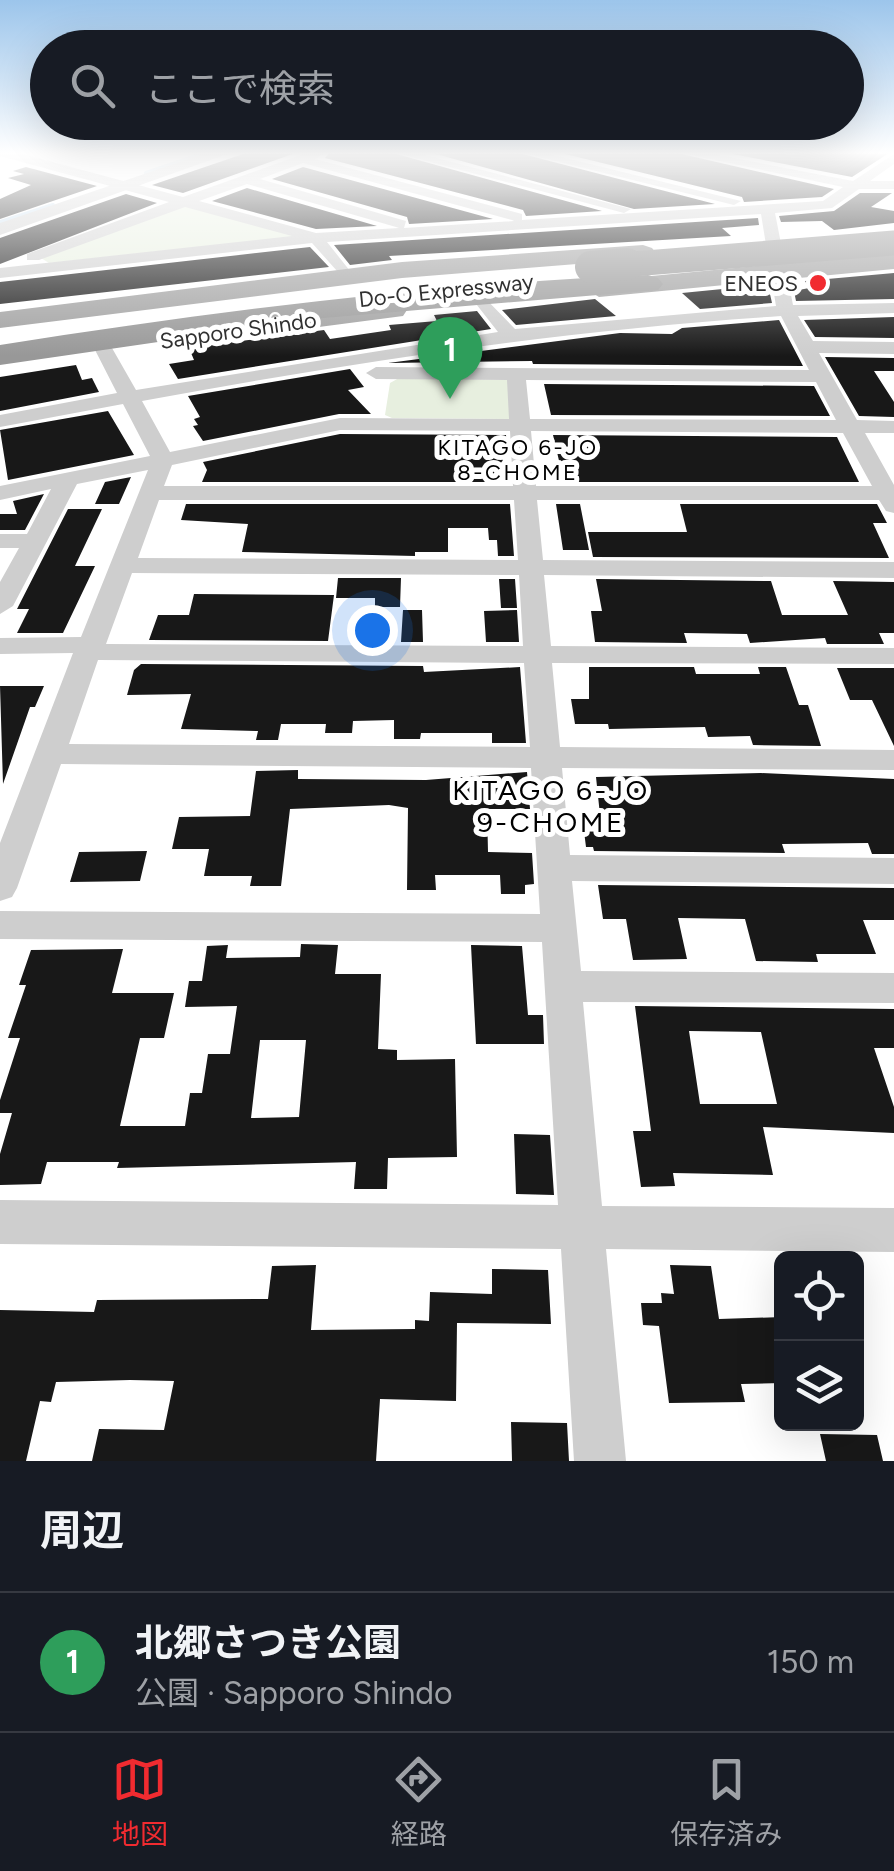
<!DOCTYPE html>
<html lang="ja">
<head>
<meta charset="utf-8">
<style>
  :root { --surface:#171b24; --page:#20242c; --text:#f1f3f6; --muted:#9ea1a6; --line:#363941; --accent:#f12b30 }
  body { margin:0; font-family:Figtree,"Noto Sans JP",sans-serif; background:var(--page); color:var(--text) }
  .controls { position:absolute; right:30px; bottom:30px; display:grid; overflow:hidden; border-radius:15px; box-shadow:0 10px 40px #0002 }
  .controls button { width:90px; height:90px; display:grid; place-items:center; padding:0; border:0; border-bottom:2px solid var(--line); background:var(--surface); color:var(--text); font:50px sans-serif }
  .you { position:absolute; left:372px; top:630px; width:35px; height:35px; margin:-25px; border:8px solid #fff; border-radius:50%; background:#1a73e8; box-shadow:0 0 0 15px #1a73e833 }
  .badge { display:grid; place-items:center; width:65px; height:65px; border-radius:50%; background:var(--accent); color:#fff; font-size:32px; font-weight:700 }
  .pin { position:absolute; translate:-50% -82px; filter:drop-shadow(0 2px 5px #0008) }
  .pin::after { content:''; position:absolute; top:52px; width:35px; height:30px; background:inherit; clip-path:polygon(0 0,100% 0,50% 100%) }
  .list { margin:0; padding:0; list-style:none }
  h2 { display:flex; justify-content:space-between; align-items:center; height:130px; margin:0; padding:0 40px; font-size:42px }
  h2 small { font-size:32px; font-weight:400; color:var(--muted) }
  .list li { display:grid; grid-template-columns:65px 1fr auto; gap:30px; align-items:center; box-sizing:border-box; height:140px; padding:0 40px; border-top:2px solid var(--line) }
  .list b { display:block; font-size:38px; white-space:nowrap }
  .list p { margin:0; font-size:32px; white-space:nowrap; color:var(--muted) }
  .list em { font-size:32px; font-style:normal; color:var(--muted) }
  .icon { flex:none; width:55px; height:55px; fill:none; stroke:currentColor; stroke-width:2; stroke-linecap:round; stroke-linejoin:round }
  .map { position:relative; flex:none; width:894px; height:1461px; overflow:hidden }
  .search { position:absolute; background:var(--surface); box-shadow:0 10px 40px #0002; left:30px; right:30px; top:30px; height:110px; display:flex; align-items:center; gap:25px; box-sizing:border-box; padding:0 35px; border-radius:55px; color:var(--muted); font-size:38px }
  .sheet { height:270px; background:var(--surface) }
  nav { display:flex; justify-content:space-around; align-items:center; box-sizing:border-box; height:140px; border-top:2px solid var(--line); background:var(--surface); font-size:28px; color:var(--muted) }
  nav a { display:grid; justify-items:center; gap:5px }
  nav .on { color:var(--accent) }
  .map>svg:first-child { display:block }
  .green { fill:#e7efdf }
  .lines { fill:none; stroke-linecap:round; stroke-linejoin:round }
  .stream { stroke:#cadfef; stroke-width:4 }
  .building { fill:#181818; fill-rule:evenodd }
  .minor { fill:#cecece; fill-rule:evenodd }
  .tertiary { fill:#cecece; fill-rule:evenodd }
  .trunk { fill:#a0a0a0; fill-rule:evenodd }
  .motorway { fill:#989898; fill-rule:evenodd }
  .motorway-bridge-far1 { stroke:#989898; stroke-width:25 }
  .motorway-bridge { stroke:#989898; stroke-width:32 }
  .poi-dot { fill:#f12b30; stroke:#fff; stroke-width:4 }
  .labels { text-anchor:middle; stroke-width:10; stroke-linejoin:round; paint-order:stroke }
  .far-poi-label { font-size:22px; fill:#313131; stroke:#fff; text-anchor:end }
  .far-street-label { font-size:22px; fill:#313131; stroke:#fff }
  .far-neighbourhood-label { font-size:22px; letter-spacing:2.5px; fill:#000; stroke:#fff }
  .neighbourhood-label { font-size:28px; letter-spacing:2.5px; fill:#000; stroke:#fff }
</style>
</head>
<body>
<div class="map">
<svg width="894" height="1461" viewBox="0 0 894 1461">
  <rect width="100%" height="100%" fill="#fff"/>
  <!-- green -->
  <path class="green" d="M 183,205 L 300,236 L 49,263 L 41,258 Z
    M 399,378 L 510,380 L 513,419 L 392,418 L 385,415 L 390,383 Z"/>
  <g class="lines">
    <!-- stream -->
    <path class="stream" d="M 146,173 L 208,152
      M 0,222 L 53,205"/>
  </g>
  <!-- building -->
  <path class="building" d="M 249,152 L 298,152 L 183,193 L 152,185 Z
    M 330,152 L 389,152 L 602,211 L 526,216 L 523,210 L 325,158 Z
    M 429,152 L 515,152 L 715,204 L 634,209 Z
    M 557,152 L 673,152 L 834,189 L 822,197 L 744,202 L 742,197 Z
    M 722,152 L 885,152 L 889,153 L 852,177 Z
    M 26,167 L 97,186 L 0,219 L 0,199 L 31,185 L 8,178 L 24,174 L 13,171 Z
    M 303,167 L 493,219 L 409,224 L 407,217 L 272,179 Z
    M 247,188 L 377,226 L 316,229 L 212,201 Z
    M 860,193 L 892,193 L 871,207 L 894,211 L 894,223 L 834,230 L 822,221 L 781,222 L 779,216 L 834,211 Z
    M 126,194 L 157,203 L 0,264 L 0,238 Z
    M 758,218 L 759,225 L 722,228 L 731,236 L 389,256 L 392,260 L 350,265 L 334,245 Z
    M 310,247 L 329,267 L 0,304 L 0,282 Z
    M 894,273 L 894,299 L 796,301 L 794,291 L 809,288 L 805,281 Z
    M 753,286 L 770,294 L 772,303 L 700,309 L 682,293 Z
    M 595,299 L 616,316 L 516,325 L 502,310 Z
    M 477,311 L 491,329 L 178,379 L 169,364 L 194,360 L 189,348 L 324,330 L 330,339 L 391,330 L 389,325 L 437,321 L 434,315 Z
    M 894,317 L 894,338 L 815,337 L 804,320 Z
    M 779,320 L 803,366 L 533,364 L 532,361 L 388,363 L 620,333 L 672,334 L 682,328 Z
    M 825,357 L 894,358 L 894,371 L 874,371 L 894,402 L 894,417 L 859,416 Z
    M 76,365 L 82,380 L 92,378 L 99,392 L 0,411 L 0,377 Z
    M 350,369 L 364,387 L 348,390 L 371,414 L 339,414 L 203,441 L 193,426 L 198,425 L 194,419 L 200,417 L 188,396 Z
    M 544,384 L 814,386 L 830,416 L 551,415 Z
    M 108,411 L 134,455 L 8,480 L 0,430 Z
    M 340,434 L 506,435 L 507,450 L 502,450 L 504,482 L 202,482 L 207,470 L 203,462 Z
    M 553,435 L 837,437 L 859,482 L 564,482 Z
    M 131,477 L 119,504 L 95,504 L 105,482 Z
    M 44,494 L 25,530 L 0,530 L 0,514 L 17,514 L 13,501 Z
    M 186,504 L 510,504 L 514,556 L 498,556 L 497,540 L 489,540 L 488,528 L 448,528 L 448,552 L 415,552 L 415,556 L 242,552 L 248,524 L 181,520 Z
    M 556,504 L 580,504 L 589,550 L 563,550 Z
    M 680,504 L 877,504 L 887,523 L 873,523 L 889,558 L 593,557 L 588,532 L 687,532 Z
    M 68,509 L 102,509 L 75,566 L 95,566 L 63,633 L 17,633 L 29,609 L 17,609 Z
    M 338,578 L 401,578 L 400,607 L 375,607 L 375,598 L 336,598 Z
    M 499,579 L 515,579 L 517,608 L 501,608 Z
    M 596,579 L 771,581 L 782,615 L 848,615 L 833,581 L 894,582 L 894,633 L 879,633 L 884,644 L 827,644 L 825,638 L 750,643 L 747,634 L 684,633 L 687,643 L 595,642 L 591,611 L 602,611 Z
    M 194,594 L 334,595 L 328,641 L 149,640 L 158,615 L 189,615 Z
    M 403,610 L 422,610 L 423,642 L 401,642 Z
    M 517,610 L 519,642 L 486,642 L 484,611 Z
    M 141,664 L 423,666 L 424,672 L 520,667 L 526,743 L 492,743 L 492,733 L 421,733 L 420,739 L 394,739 L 394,720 L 353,721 L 352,733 L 325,733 L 326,724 L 281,724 L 278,740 L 256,740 L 258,731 L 181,729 L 191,694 L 127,695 L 134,670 Z
    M 589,667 L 694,667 L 696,674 L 760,674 L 758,667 L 786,667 L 799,705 L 808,705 L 821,746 L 753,745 L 750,736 L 708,737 L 705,727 L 609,729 L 608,724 L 575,724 L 571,699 L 589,699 Z
    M 837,668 L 894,668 L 894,746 L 872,700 L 850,700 Z
    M 0,686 L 44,686 L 35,707 L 30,707 L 3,784 Z
    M 298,770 L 298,779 L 426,780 L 527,772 L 530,809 L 487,809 L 488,852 L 532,853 L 534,884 L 525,885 L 525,894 L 501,894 L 500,875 L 435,875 L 436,890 L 407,890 L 408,808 L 389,805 L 290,809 L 281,886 L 250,886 L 252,876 L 204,876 L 209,849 L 172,849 L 179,817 L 250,816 L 256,771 Z
    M 761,773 L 894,779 L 894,854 L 872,854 L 868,843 L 782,844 L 785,853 L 594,851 L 593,847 L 586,847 L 582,815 L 600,815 L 596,777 Z
    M 147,851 L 140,881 L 70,882 L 79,852 Z
    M 598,885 L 894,888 L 894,920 L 863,920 L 876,954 L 816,954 L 818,962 L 756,961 L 745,919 L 678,918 L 687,959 L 633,960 L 626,919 L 603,919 Z
    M 301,944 L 338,945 L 335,974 L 381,974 L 378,1049 L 397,1050 L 397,1060 L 455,1059 L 457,1157 L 388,1158 L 387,1189 L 354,1189 L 356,1162 L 117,1168 L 119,1162 L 47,1162 L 41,1184 L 0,1185 L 0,1154 L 12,1113 L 0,1113 L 0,1100 L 20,1038 L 8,1038 L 26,985 L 19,985 L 31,950 L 123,949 L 112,993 L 174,993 L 164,1038 L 140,1038 L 120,1126 L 185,1126 L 190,1093 L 202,1093 L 208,1054 L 230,1054 L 237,1006 L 185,1007 L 189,981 L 202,981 L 207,946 L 228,945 L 226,958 L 300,957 ZM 260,1040 L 306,1040 L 299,1117 L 251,1118 Z
    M 471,945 L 522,946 L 528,1015 L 543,1015 L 544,1044 L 476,1044 Z
    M 635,1006 L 894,1009 L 894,1048 L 874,1048 L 894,1107 L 894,1133 L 763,1127 L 773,1175 L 673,1173 L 675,1186 L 641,1187 L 633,1131 L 651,1131 ZM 689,1031 L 761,1032 L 777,1104 L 700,1104 Z
    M 514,1134 L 550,1135 L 554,1195 L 516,1194 Z
    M 316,1265 L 311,1330 L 415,1329 L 415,1320 L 429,1321 L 430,1292 L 492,1294 L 492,1269 L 548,1270 L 551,1324 L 457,1323 L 456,1401 L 380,1399 L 376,1461 L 92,1461 L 99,1429 L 164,1430 L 174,1381 L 130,1380 L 56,1382 L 51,1402 L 40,1401 L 26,1461 L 0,1461 L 0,1310 L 94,1312 L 97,1300 L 268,1299 L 272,1266 Z
    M 670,1265 L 711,1266 L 719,1319 L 782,1317 L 782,1383 L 741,1384 L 745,1402 L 669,1403 L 659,1326 L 643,1325 L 641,1303 L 662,1303 L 661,1293 L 674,1294 Z
    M 511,1422 L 567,1423 L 569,1461 L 512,1461 Z
    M 820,1434 L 877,1435 L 883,1461 L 826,1461 Z"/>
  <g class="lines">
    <!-- minor -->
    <path class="minor" d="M 0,152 L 15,152 L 183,197 L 309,152 L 327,152 L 315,159 L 522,214 L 522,220 L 823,201 L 843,187 L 677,152 L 703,152 L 853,181 L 894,154 L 894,164 L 870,181 L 894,181 L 894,189 L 859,189 L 832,208 L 775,213 L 793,305 L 894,303 L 894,313 L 798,316 L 813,341 L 894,342 L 894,354 L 819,353 L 857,420 L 894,421 L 894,433 L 865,433 L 894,485 L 894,513 L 886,511 L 879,500 L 537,500 L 543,560 L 894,562 L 894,578 L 544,575 L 551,646 L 894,648 L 894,664 L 552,663 L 560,747 L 894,750 L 894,770 L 562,768 L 570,855 L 894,858 L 894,884 L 572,881 L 581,971 L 894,973 L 894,1003 L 583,1002 L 602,1206 L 894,1208 L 894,1252 L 606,1249 L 626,1461 L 574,1461 L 561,1249 L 0,1244 L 0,1200 L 558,1205 L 542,942 L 0,939 L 0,911 L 540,914 L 531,768 L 61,764 L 17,888 L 12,897 L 0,901 L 0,843 L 73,653 L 0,654 L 0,638 L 81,637 L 148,470 L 77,484 L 13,606 L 0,614 L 0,582 L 19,548 L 0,548 L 0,534 L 27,534 L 51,489 L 0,500 L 0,486 L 150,456 L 123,404 L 0,427 L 0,415 L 117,393 L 94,348 L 103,342 L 112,348 L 136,390 L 498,332 L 473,300 L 482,295 L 515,329 L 776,306 L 761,214 L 327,242 L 354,276 L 346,281 L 312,243 L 0,278 L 0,268 L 292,236 L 185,207 L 39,260 L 27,260 L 27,254 L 169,202 L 0,156 ZM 303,163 L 512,220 L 514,221 L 404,228 L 406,221 L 260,179 ZM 247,184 L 396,227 L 399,228 L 316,233 L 199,201 ZM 781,316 L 809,370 L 376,367 L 366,373 L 376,379 L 507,380 L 509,419 L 340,418 L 170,452 L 142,401 C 354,362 565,330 781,316 ZM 526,380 L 816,382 L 836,420 L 530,419 ZM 340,430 L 510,431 L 513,486 L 164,486 L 172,465 ZM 531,431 L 843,433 L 872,486 L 536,486 ZM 159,500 L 514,500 L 518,560 L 138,558 ZM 132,573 L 519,575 L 523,646 L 106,644 ZM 98,660 L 524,663 L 530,747 L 69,744 Z
      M 393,152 L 414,152 L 631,209 L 624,213 Z
      M 519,152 L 541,152 L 741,201 L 734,205 Z"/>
    <!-- tertiary -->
    <path class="tertiary" d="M 209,152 L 233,152 L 0,235 L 0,223 Z"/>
    <!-- trunk -->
    <path class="trunk" d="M 643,245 L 652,248 L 656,253 L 652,258 L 402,278 L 0,328 L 0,312 L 402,262 Z
      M 894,253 L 894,269 L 599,297 L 586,289 L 599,281 Z
      M 393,302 L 407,310 L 403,316 L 251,336 L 237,327 L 251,318 Z"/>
    <!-- motorway -->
    <path class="motorway" d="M 648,275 L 658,278 L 663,284 L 658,290 L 323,318 L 0,365 L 0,345 C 215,311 430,284 648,275 Z"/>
    <!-- motorway-bridge-far1 -->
    <path class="motorway-bridge-far1" d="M 595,267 L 894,243"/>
    <!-- motorway-bridge -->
    <path class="motorway-bridge" d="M 591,267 L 627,264"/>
  </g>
  <!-- sky -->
  <linearGradient id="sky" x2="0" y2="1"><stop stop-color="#9cc5eb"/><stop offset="0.43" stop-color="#fff"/><stop offset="1" stop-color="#fff" stop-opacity="0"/></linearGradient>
  <rect width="894" height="356" fill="url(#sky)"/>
  <!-- markers -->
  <circle class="poi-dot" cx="818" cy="283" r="10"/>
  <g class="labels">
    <!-- far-poi labels -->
    <g class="far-poi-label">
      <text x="798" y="291">ENEOS</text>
    </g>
    <!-- far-street labels -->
    <g class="far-street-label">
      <text transform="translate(446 290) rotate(-6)" y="8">Do-O Expressway</text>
      <text transform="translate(238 330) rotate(-8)" y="8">Sapporo Shindo</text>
    </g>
    <!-- far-neighbourhood labels -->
    <g class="far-neighbourhood-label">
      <text x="518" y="455">KITAGO 6-JO<tspan x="518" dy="25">8-CHOME</tspan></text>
    </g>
    <!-- neighbourhood labels -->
    <g class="neighbourhood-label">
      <text x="551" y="800">KITAGO 6-JO<tspan x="551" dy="32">9-CHOME</tspan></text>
    </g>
  </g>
</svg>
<div class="controls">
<button><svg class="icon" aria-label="locate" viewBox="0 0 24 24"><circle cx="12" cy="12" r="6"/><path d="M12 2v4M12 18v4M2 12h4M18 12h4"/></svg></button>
<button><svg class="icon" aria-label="layers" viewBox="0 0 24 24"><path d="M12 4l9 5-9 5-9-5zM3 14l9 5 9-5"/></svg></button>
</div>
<div class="you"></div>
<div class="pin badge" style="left:450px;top:399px;background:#2e9e5b">1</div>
<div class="search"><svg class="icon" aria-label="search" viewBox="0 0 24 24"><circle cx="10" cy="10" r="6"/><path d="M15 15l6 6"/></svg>ここで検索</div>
</div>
<section class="sheet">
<h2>周辺<small></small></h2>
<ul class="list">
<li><span class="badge" style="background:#2e9e5b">1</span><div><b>北郷さつき公園</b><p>公園 · Sapporo Shindo</p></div><em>150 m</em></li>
</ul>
</section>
<nav>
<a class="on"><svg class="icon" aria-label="map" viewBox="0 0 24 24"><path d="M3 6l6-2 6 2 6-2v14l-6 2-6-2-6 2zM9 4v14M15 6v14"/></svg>地図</a>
<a><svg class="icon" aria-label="directions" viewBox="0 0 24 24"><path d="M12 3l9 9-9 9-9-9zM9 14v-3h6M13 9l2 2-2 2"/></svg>経路</a>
<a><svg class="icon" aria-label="saved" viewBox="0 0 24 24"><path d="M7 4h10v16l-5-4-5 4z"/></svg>保存済み</a>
</nav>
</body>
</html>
